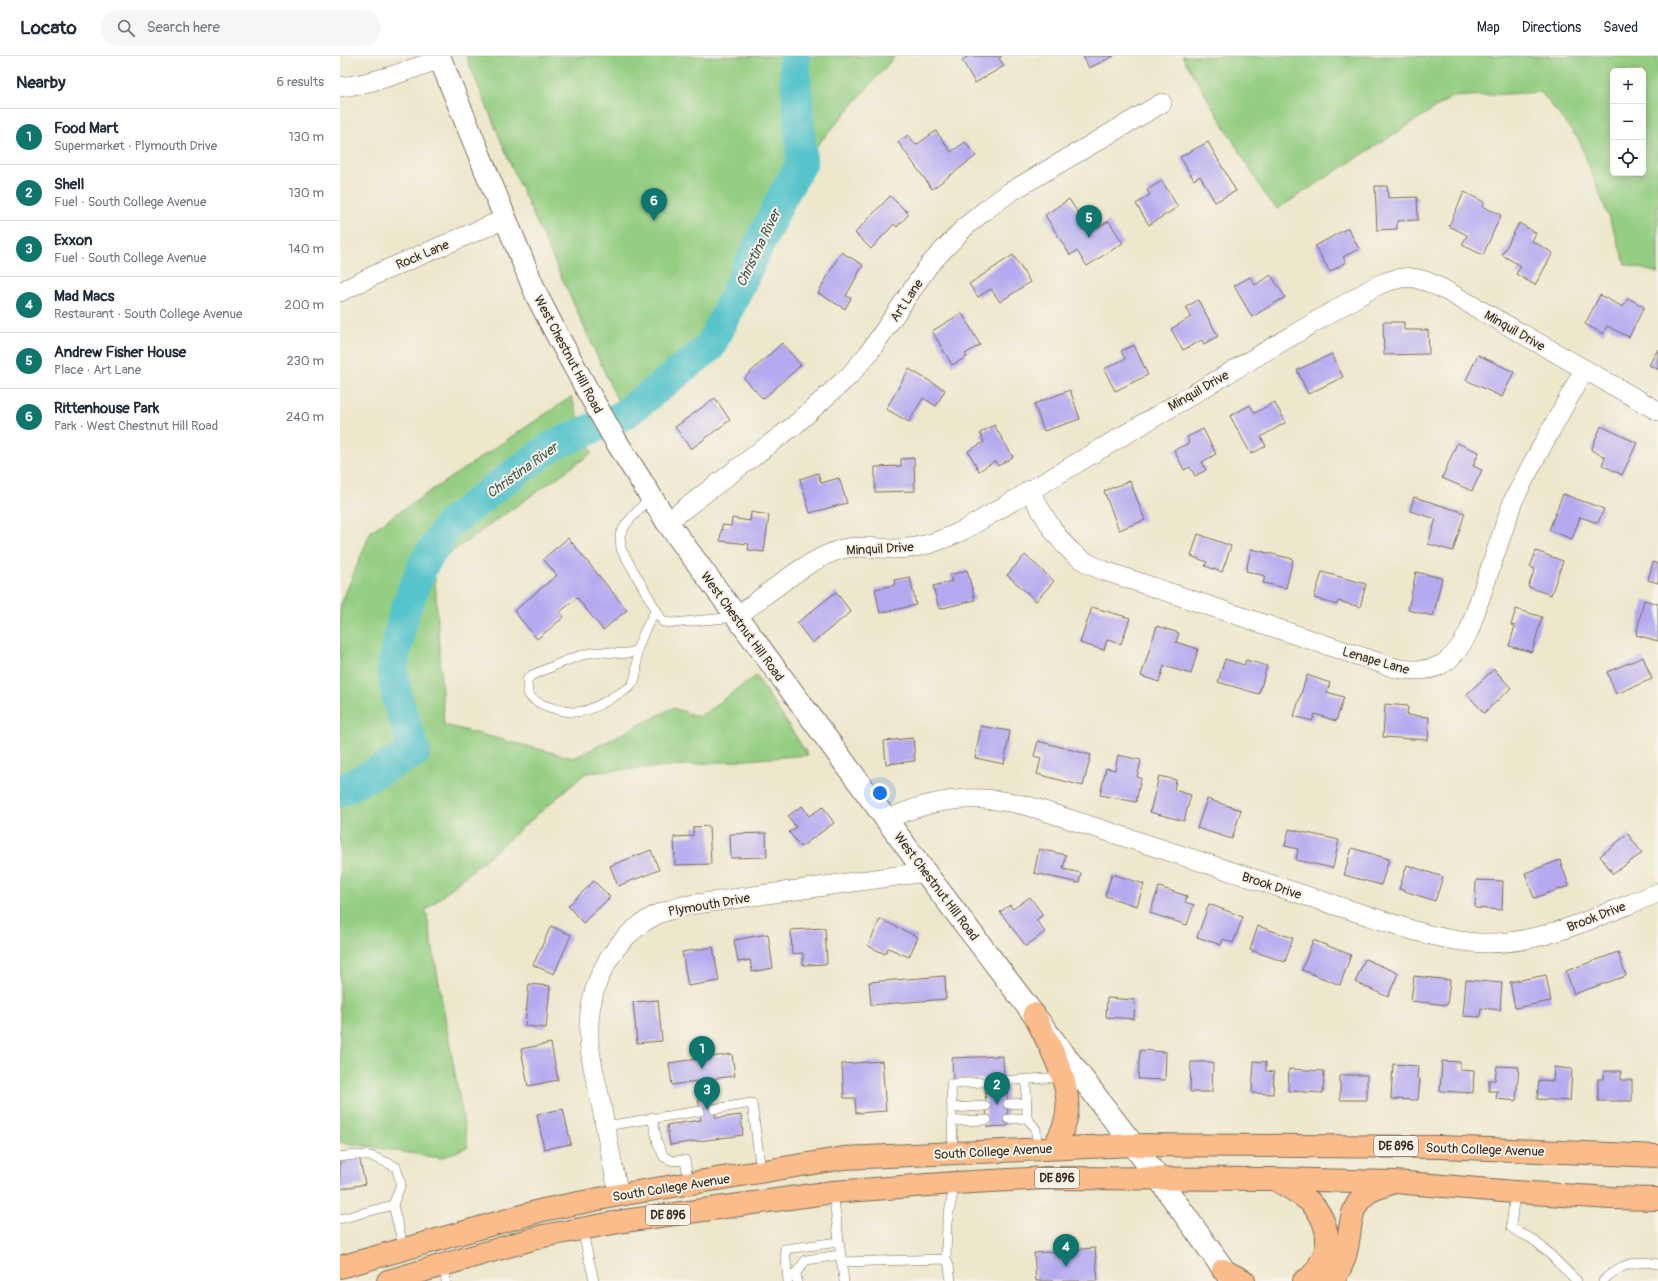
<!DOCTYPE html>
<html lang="en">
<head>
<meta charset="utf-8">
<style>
  :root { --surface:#fff; --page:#f6f6f7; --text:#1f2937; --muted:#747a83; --line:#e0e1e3; --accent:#0f766e }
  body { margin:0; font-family:Pangolin,sans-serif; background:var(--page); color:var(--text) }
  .controls { position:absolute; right:12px; top:12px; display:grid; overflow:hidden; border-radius:6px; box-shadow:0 2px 10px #0003 }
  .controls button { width:36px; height:36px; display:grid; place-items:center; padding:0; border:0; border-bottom:1px solid var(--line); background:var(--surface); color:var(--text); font:20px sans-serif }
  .you { position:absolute; left:540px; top:737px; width:14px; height:14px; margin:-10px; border:3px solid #fff; border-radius:50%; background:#1a73e8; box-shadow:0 0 0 6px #1a73e833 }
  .badge { display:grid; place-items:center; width:26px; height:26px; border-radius:50%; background:var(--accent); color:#fff; font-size:13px; font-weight:700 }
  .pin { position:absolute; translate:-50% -33px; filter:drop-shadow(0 1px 2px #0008) }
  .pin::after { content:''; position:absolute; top:21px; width:14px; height:12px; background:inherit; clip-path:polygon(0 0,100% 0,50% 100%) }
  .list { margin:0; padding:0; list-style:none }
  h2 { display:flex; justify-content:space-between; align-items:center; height:52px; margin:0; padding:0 16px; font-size:17px }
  h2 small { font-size:13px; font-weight:400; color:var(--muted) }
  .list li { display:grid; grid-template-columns:26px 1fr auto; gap:12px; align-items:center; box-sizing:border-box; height:56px; padding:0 16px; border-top:1px solid var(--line) }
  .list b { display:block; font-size:15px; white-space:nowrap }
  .list p { margin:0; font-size:13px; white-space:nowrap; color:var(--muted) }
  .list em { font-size:13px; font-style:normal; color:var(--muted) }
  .icon { flex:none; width:22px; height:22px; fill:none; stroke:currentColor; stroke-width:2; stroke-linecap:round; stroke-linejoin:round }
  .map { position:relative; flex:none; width:1318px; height:1225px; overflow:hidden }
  header { display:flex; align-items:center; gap:24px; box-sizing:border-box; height:56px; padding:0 20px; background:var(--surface); border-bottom:1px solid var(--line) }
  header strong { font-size:19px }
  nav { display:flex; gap:22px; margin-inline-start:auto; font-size:14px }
  .search { width:280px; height:36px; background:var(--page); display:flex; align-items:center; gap:10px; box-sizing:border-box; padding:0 14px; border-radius:22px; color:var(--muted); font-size:15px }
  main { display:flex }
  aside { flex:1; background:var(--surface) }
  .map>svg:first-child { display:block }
  .green { fill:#94ce82; stroke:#687c50; fill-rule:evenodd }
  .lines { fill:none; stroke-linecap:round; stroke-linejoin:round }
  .river { stroke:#56c4cb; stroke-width:31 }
  .building { fill:#b5aaf0 }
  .service-casing { stroke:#796c5b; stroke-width:10 }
  .minor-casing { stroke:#796c5b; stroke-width:20 }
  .tertiary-casing { stroke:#796c5b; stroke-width:24 }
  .primary-casing { stroke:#796c5b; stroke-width:24 }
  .service { stroke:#fff; stroke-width:9 }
  .minor { stroke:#fff; stroke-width:19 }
  .tertiary { stroke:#fff; stroke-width:22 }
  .primary { stroke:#f9bc8a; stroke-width:22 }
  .labels { text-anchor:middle; stroke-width:4; stroke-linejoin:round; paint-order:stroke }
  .shield { fill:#f7f3e8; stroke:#73665b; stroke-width:1 }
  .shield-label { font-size:12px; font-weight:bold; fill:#3b2a1e }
  .street-label { font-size:13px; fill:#3b2a1e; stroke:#f7f3e8 }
  .water-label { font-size:14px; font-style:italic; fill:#435852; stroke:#f7f3e8 }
</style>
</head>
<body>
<header>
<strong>Locato</strong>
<div class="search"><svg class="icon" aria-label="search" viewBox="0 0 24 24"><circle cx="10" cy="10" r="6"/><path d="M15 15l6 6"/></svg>Search here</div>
<nav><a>Map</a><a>Directions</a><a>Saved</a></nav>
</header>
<main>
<aside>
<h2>Nearby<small>6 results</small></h2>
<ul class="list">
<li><span class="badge">1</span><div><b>Food Mart</b><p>Supermarket · Plymouth Drive</p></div><em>130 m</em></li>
<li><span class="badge">2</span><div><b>Shell</b><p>Fuel · South College Avenue</p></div><em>130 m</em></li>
<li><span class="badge">3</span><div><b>Exxon</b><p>Fuel · South College Avenue</p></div><em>140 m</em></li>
<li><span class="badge">4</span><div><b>Mad Macs</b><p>Restaurant · South College Avenue</p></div><em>200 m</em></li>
<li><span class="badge">5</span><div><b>Andrew Fisher House</b><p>Place · Art Lane</p></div><em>230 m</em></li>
<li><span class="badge">6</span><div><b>Rittenhouse Park</b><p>Park · West Chestnut Hill Road</p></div><em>240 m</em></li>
</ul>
</aside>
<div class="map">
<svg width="1318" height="1225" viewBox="0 0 1318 1225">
  <rect width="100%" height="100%" fill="#f7f3e8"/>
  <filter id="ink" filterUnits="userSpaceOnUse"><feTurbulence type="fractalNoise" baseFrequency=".025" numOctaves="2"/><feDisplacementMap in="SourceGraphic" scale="8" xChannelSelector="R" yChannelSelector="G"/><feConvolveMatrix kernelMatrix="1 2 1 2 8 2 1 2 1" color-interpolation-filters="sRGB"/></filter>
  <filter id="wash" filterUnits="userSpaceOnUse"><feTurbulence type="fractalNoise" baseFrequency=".012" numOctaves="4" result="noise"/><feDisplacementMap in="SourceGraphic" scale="16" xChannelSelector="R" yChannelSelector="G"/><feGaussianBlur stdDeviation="0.9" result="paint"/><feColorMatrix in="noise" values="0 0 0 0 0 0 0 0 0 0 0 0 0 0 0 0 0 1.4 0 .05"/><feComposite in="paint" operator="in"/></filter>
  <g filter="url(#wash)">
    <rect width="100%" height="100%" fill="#ede7cc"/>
    <!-- green -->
    <path class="green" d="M 126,0 L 555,0 L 462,107 L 442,141 L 370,291 L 284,359 L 173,114 Z
      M 842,0 L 1318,0 L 1318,217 L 1285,208 L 1277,183 L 1239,84 L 1201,36 L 1112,41 L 937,153 L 926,140 ZM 1273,15 L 1303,15 L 1303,117 L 1273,117 Z
      M 231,341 L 252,397 L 94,508 L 104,669 L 234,702 L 333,652 L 359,661 L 416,620 L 468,699 L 246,717 L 86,854 L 128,1091 L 100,1102 L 0,1086 L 0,551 L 31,475 Z"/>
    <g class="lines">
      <!-- river -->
      <path class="river" d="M 0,735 L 75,696 L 59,649 L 52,613 L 64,557 L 83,509 L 110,467 L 164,425 L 214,389 L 284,359 L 370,291 L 442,141 L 462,107 L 454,0"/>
    </g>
    <g id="blocks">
      <!-- building -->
      <path class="building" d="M 629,0 L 662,0 L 659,2 L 664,10 L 635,27 L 622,4 Z
        M 743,0 L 774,0 L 749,12 Z
        M 596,75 L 611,96 L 625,86 L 636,100 L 592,133 L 558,86 L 568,79 L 576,89 Z
        M 868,86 L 896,135 L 875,146 L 860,120 L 854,124 L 840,101 Z
        M 822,125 L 838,151 L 809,169 L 796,148 L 810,139 L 807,134 Z
        M 1035,130 L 1047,130 L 1048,142 L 1077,141 L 1078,164 L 1057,165 L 1057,173 L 1037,174 Z
        M 1124,136 L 1144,146 L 1142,150 L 1161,159 L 1143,199 L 1122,189 L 1127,179 L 1109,170 Z
        M 550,140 L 569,158 L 557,171 L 554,168 L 531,193 L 515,177 Z
        M 729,143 L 750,176 L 769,165 L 783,187 L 747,210 L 737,195 L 730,199 L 705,159 Z
        M 1179,167 L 1196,177 L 1192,185 L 1213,197 L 1195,229 L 1176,218 L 1181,210 L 1162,199 Z
        M 1008,172 L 1019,193 L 1003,201 L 1006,206 L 990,216 L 975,190 Z
        M 501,196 L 523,209 L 506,240 L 511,242 L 505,253 L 478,237 Z
        M 673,199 L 690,226 L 660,246 L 651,233 L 638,241 L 629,228 Z
        M 931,219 L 945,241 L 912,261 L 894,230 L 910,221 L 915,229 Z
        M 1260,239 L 1283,251 L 1288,242 L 1304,251 L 1289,281 L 1267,270 L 1263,278 L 1245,268 Z
        M 858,244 L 878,280 L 864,288 L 862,284 L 843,294 L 831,273 L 851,261 L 846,251 Z
        M 622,257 L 640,289 L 625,298 L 627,301 L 612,309 L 592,275 Z
        M 1043,266 L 1064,266 L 1064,274 L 1088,274 L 1089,298 L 1044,299 Z
        M 442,287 L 461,309 L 423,343 L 404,322 Z
        M 794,289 L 808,319 L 775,335 L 764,313 L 785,303 L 781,295 Z
        M 1318,293 L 1318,313 L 1309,309 Z
        M 992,298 L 1003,321 L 968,338 L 957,314 Z
        M 1138,299 L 1174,316 L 1162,341 L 1126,324 Z
        M 569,313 L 605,334 L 596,350 L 583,342 L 569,366 L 546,353 Z
        M 730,334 L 740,363 L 704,375 L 694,348 Z
        M 375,342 L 390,364 L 351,393 L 335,371 Z
        M 934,346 L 946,366 L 921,381 L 926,390 L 911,398 L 890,360 L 910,349 L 915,357 Z
        M 654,369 L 673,401 L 658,410 L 655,405 L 639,415 L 628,395 L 644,386 L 640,377 Z
        M 1261,370 L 1297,387 L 1282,419 L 1262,409 L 1265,401 L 1251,394 Z
        M 863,373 L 876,398 L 862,406 L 866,414 L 855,420 L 850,411 L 844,414 L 834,394 L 849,387 L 847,381 Z
        M 1117,387 L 1139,396 L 1133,410 L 1142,414 L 1132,435 L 1102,422 Z
        M 574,402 L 575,435 L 535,436 L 535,411 L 561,410 L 561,403 Z
        M 478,417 L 481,427 L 499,422 L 507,447 L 470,457 L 460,423 Z
        M 790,425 L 805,464 L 779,474 L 764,435 Z
        M 1223,438 L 1264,453 L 1258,467 L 1240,461 L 1232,483 L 1209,474 Z
        M 1074,441 L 1125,457 L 1113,495 L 1088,488 L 1096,463 L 1070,455 Z
        M 411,456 L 429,459 L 424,496 L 408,494 L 409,488 L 380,485 L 382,469 L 391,470 L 392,462 L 410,465 Z
        M 858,478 L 891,490 L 882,516 L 865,510 L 867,506 L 851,500 Z
        M 228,482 L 287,554 L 263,574 L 237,542 L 220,556 L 224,561 L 197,583 L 174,555 L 217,519 L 203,503 Z
        M 911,493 L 953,503 L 946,532 L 923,527 L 925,520 L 906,515 Z
        M 1196,495 L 1223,505 L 1211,539 L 1188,531 L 1195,513 L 1190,511 Z
        M 685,499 L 714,525 L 696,545 L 667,519 Z
        M 1313,506 L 1318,508 L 1318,527 L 1308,524 Z
        M 627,514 L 635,544 L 599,553 L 593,530 L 612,525 L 610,519 Z
        M 982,516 L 1026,528 L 1020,551 L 998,545 L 997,549 L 974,542 Z
        M 1076,516 L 1102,522 L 1093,560 L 1068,554 Z
        M 570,521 L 576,549 L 540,557 L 535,533 L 555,529 L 554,524 Z
        M 496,536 L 511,556 L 472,587 L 457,567 Z
        M 1304,544 L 1318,548 L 1318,585 L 1296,579 Z
        M 752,551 L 790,562 L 781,588 L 767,584 L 764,594 L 740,587 Z
        M 1176,553 L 1202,561 L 1192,596 L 1169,590 L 1175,570 L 1171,569 Z
        M 817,570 L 839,577 L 836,586 L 858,593 L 851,618 L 824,610 L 819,626 L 801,620 Z
        M 1303,601 L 1312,623 L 1276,638 L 1267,616 Z
        M 885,603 L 904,609 L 906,604 L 927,610 L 919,638 L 878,626 Z
        M 1154,613 L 1171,632 L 1144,657 L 1127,638 Z
        M 967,619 L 990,627 L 987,636 L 1004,641 L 996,665 L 975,658 L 972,665 L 954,660 Z
        M 1045,648 L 1068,650 L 1067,659 L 1089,661 L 1088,684 L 1043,681 Z
        M 641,670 L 670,675 L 664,708 L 635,702 Z
        M 573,682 L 575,705 L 546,708 L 544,685 Z
        M 698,685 L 751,699 L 743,730 L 697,718 L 701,702 L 694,700 Z
        M 778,699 L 801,704 L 797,721 L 801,722 L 796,746 L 760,739 L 766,712 L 775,714 Z
        M 819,720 L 836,724 L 834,734 L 851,739 L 844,765 L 810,756 Z
        M 867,743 L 901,754 L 892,783 L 857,772 Z
        M 462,750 L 469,760 L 483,751 L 494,767 L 461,791 L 449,776 L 456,771 L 448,760 Z
        M 369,770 L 371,808 L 335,809 L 334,781 L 353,780 L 353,771 Z
        M 949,773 L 999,784 L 993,812 L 956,804 L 958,793 L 945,790 Z
        M 426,777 L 427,801 L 391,802 L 390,778 Z
        M 1288,778 L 1302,797 L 1273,818 L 1260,800 Z
        M 1012,792 L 1049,803 L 1041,829 L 1004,819 Z
        M 699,793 L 726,799 L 723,813 L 741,817 L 739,827 L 694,817 Z
        M 311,794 L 319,814 L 278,830 L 270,810 Z
        M 1220,804 L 1229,830 L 1194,842 L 1185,817 Z
        M 1067,809 L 1103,821 L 1095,845 L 1059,833 Z
        M 772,818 L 804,828 L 797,850 L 765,840 Z
        M 1136,824 L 1163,825 L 1162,854 L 1135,852 Z
        M 254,825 L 270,841 L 243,867 L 228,850 Z
        M 819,831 L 847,840 L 845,846 L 854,849 L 847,869 L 810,857 Z
        M 690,841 L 703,859 L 696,864 L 705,876 L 686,890 L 660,856 L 670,849 L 673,853 Z
        M 869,848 L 903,861 L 893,887 L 883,883 L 881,889 L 857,881 Z
        M 540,863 L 578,881 L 569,901 L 548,892 L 545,898 L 528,890 Z
        M 211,870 L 231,879 L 214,918 L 193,909 Z
        M 918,870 L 953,882 L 945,906 L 910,894 Z
        M 485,872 L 487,908 L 463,909 L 463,897 L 452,898 L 451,874 Z
        M 428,878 L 433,912 L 412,916 L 410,904 L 398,906 L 394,884 Z
        M 973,884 L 1011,899 L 1000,929 L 962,914 Z
        M 373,891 L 379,925 L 348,930 L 342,896 Z
        M 1278,896 L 1286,920 L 1234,938 L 1226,915 Z
        M 1025,903 L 1058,917 L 1048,941 L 1015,926 Z
        M 1206,919 L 1211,945 L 1175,952 L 1170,926 Z
        M 605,920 L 606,943 L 531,949 L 529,926 Z
        M 1074,920 L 1110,924 L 1107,949 L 1071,945 Z
        M 1126,924 L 1162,927 L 1160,954 L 1141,952 L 1140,961 L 1123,960 Z
        M 189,928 L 210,930 L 206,972 L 185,970 Z
        M 767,942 L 795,944 L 794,963 L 766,961 Z
        M 318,944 L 322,985 L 297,987 L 293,946 Z
        M 211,987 L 218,1024 L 188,1030 L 181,993 Z
        M 800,994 L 826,996 L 825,1024 L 798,1023 Z
        M 392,998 L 395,1020 L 370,1023 L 374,1053 L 376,1062 L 401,1059 L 403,1079 L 330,1089 L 327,1069 L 361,1064 L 356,1025 L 332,1029 L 329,1007 Z
        M 663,1000 L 664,1022 L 613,1024 L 612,1002 Z
        M 542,1005 L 546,1055 L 516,1057 L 515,1042 L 504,1042 L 502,1008 Z
        M 914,1005 L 926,1006 L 926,1015 L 934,1016 L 933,1038 L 912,1037 Z
        M 1102,1005 L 1120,1006 L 1120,1014 L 1134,1015 L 1133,1037 L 1100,1035 Z
        M 851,1006 L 873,1006 L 872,1036 L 850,1036 Z
        M 1053,1008 L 1078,1010 L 1077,1023 L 1080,1023 L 1078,1044 L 1051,1043 Z
        M 1157,1010 L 1179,1011 L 1176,1045 L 1156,1043 L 1157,1035 L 1149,1035 L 1149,1024 L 1155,1024 Z
        M 1214,1011 L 1232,1013 L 1230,1045 L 1197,1043 L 1199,1024 L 1213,1025 Z
        M 949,1013 L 984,1015 L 983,1037 L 948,1035 Z
        M 1264,1015 L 1281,1015 L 1281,1024 L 1292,1024 L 1292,1045 L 1258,1045 L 1258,1023 L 1264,1023 Z
        M 1000,1019 L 1027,1019 L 1027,1044 L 1000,1044 Z
        M 667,1029 L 668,1070 L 647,1071 L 645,1030 Z
        M 223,1053 L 231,1088 L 204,1093 L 197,1058 Z
        M 19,1100 L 25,1128 L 0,1133 L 0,1104 Z
        M 755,1192 L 758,1225 L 696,1225 L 694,1197 Z"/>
    </g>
  </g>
  <g filter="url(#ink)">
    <use href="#blocks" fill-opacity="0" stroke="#796c5b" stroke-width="1"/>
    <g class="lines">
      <!-- service casing -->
      <g class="service-casing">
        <path id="service" d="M 311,440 L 286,468 L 280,479 L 281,493 L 323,566 L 333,567 L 396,561
          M 297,594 C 297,604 298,618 293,627 C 290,633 282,636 276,639 C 264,646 251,655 237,656 C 226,657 195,649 189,639 C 187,634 187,629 187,624 L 192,619 C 211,612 236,598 257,596 C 271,595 284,601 297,594 L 304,576 L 316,553
          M 668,1048 L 686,1047
          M 612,1052 L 646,1050
          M 374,1053 L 412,1047 L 421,1115
          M 312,1061 L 318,1088 L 324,1101 L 333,1105 L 345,1104 L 349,1128
          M 687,1062 L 696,1073 L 697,1093
          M 668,1063 L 687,1062 L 686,1024
          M 612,1065 L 647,1064
          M 265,1070 L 360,1055
          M 613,1097 L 611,1028 L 723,1021
          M 0,1101 C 25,1096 34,1100 56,1111 L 61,1128 L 53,1149
          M 493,1136 L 504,1225
          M 1175,1136 L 1171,1171 C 1179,1178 1188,1179 1196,1186 C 1210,1197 1223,1212 1237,1225
          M 0,1163 L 53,1149 L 64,1193
          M 242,1173 L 254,1225
          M 501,1206 L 606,1203
          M 105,1209 L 106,1225
          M 448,1225 L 445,1193 L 499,1186
          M 457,1225 L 456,1217 L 466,1204 L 500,1199
          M 611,1225 L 609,1210 L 606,1203 L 607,1166 L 615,1127
          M 1263,1225 C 1278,1209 1296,1203 1318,1208"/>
      </g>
      <!-- minor casing -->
      <g class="minor-casing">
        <path id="minor" d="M 0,31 C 35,27 67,15 100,3
          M 0,236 L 41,216 L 165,163
          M 689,434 C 702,455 713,479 732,496 C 740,504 751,509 762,514 L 1055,612 C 1093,619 1112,610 1129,575 L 1173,445 L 1191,410 L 1244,314
          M 327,466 L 456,368 L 509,320 L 528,298 L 589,209 L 626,170 L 648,152 L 670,136 L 822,47
          M 396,561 C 425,540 473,498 507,492 C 522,490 538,492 553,493 C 579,493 601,485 624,474 L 1034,231 C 1065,217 1075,219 1105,234 L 1318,355
          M 546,764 C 597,740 641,737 695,752 L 1072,874 C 1096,881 1121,887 1146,887 C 1204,888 1265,857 1318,837
          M 279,1139 C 272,1107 266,1075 260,1043 C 256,1023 249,1001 249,980 C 247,929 272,881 318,858 C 326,855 334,853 342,850 L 585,816"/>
      </g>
      <!-- tertiary casing -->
      <g class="tertiary-casing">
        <path id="tertiary" d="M 99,0 L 197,240 L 216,277 L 251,341 L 276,385 L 327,466 L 585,816 L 819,1123 L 892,1225"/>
      </g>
      <!-- primary casing -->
      <g class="primary-casing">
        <path id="primary" d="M 694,958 C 708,988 736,1032 725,1066 C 723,1075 717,1084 714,1092
          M 935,1123 C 946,1130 959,1137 969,1145 C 985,1160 993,1184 982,1204 C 978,1212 972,1222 964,1225
          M 0,1211 L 203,1154 L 279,1139 L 504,1102 L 793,1089 L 1101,1091 L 1318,1100
          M 883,1214 L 904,1225
          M 48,1225 L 203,1180 L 284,1165 L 493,1136 L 615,1127 L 706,1122 L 935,1123 L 1055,1126 L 1175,1136 L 1271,1142 L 1318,1143
          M 993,1225 C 1000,1214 1005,1204 1007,1191 C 1011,1173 1009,1153 1024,1140 C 1030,1133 1041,1131 1049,1128"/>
      </g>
      <!-- service -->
      <use href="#service" class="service"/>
      <!-- minor -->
      <use href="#minor" class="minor"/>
      <!-- tertiary -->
      <use href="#tertiary" class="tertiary"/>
      <!-- primary -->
      <use href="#primary" class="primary"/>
    </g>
  </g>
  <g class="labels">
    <!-- shield labels -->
    <g class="shield">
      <rect x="1034" y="1080" width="44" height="20" rx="3"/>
      <rect x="695" y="1112" width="44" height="20" rx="3"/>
      <rect x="306" y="1149" width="44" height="20" rx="3"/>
    </g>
    <g class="shield-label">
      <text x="1056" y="1094">DE 896</text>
      <text x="717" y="1126">DE 896</text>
      <text x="328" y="1163">DE 896</text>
    </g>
    <!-- street labels -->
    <g class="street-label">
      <text transform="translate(82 198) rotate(-23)" y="5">Rock Lane</text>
      <text transform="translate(566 244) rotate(-56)" y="5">Art Lane</text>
      <text transform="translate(1175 274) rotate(30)" y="5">Minquil Drive</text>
      <text transform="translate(229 298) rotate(62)" y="5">West Chestnut Hill Road</text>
      <text transform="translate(858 334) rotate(-30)" y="5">Minquil Drive</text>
      <text transform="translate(540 492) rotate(-3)" y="5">Minquil Drive</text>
      <text transform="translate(403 570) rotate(54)" y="5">West Chestnut Hill Road</text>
      <text transform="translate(1036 604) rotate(16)" y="5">Lenape Lane</text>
      <text transform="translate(932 829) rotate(18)" y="5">Brook Drive</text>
      <text transform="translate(597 830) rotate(53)" y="5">West Chestnut Hill Road</text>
      <text transform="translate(369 848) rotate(-10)" y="5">Plymouth Drive</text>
      <text transform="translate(1256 860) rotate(-21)" y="5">Brook Drive</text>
      <text transform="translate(1145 1093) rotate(2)" y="5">South College Avenue</text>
      <text transform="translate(653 1095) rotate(-3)" y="5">South College Avenue</text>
      <text transform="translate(331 1131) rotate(-9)" y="5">South College Avenue</text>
    </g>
    <!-- water labels -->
    <g class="water-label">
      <text transform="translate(418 192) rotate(-64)" y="5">Christina River</text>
      <text transform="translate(182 414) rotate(-36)" y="5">Christina River</text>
    </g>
  </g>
</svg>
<div class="controls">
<button>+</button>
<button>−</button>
<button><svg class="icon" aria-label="locate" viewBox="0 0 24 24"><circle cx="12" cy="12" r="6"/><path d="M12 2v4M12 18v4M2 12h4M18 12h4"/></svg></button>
</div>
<div class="you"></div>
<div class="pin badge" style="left:362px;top:1013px">1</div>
<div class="pin badge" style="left:657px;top:1049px">2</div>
<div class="pin badge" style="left:367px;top:1054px">3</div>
<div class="pin badge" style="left:726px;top:1211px">4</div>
<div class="pin badge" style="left:749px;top:182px">5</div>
<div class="pin badge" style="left:314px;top:165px">6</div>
</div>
</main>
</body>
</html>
